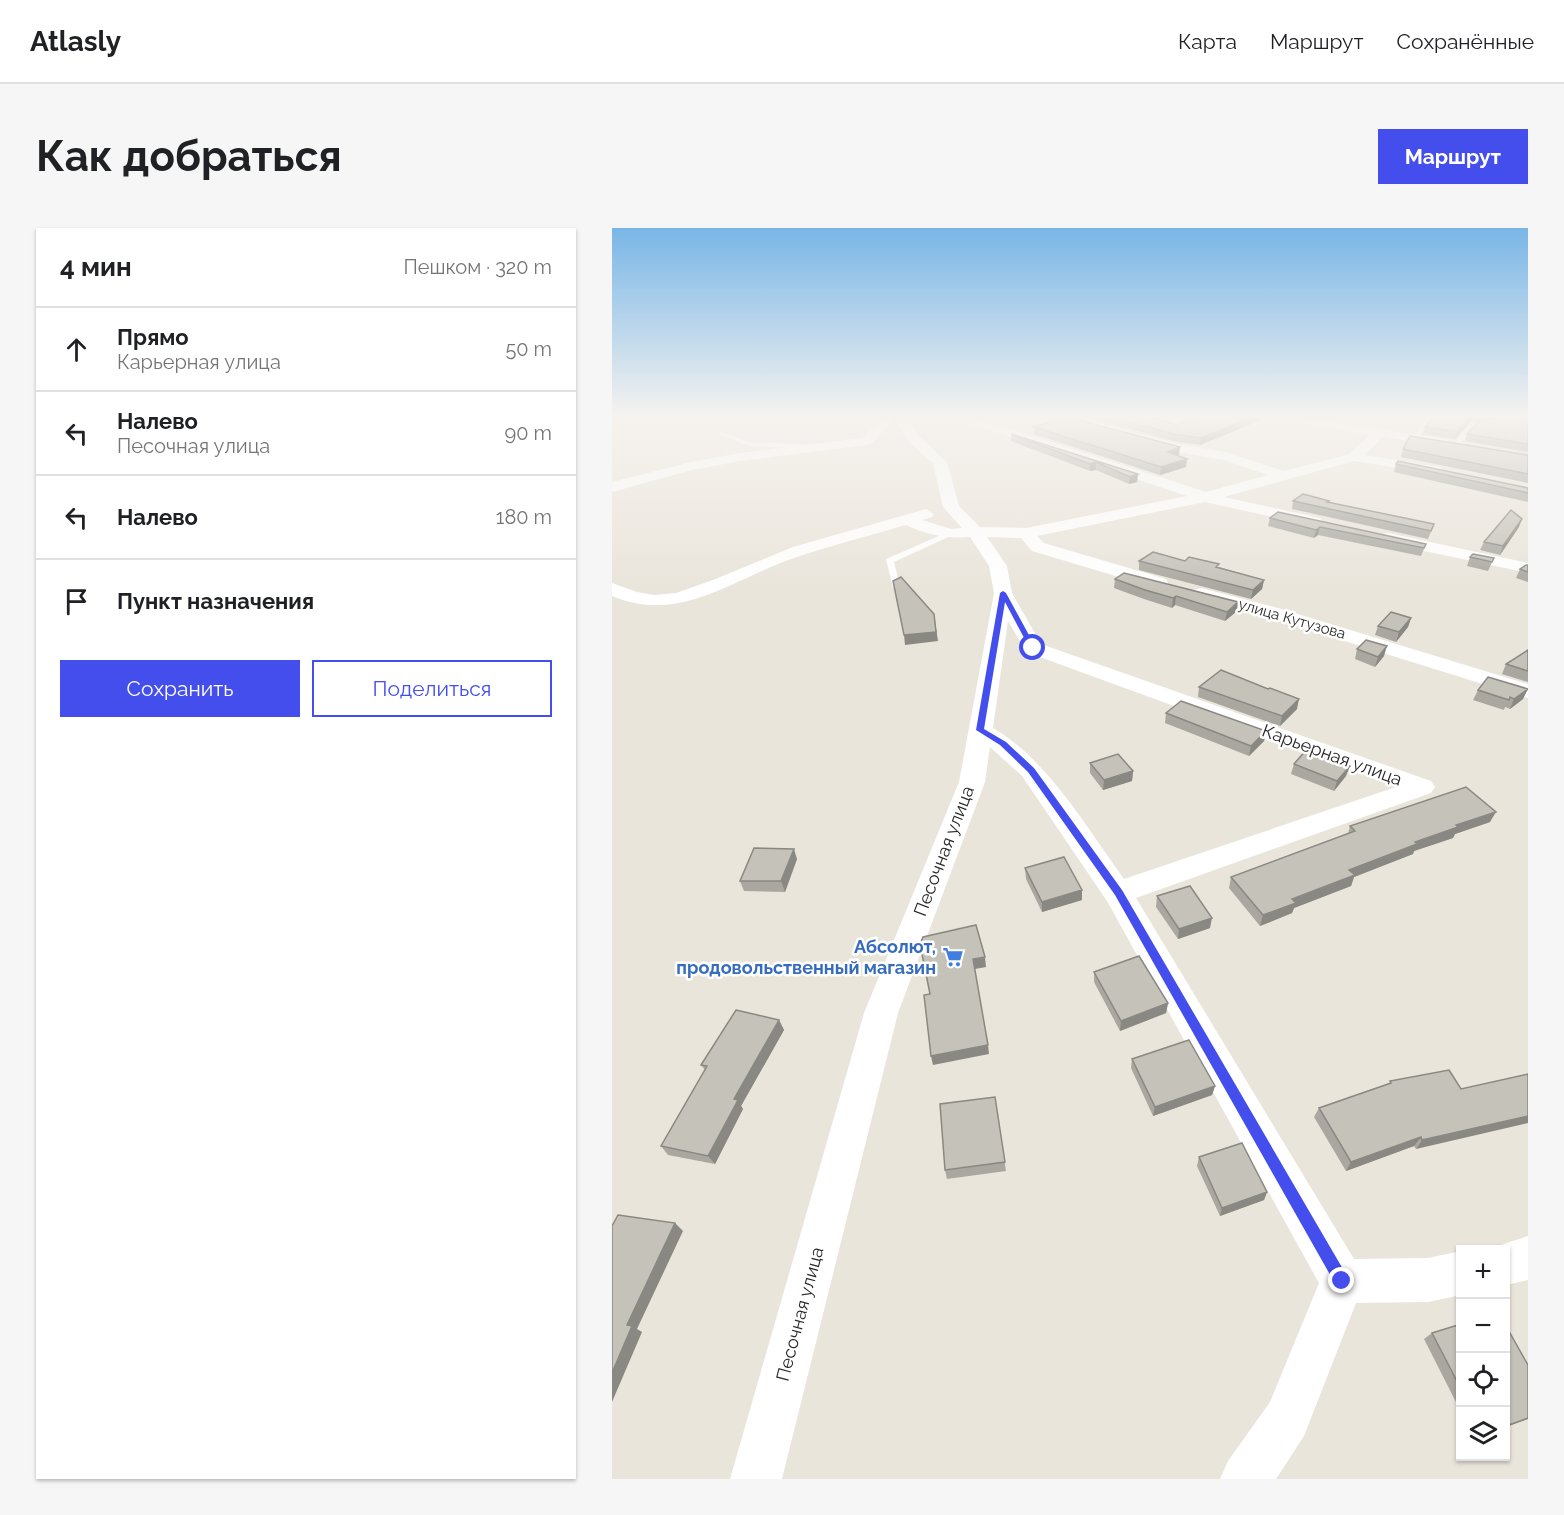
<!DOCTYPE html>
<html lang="ru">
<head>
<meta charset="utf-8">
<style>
  :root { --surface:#fff; --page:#f6f6f6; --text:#202124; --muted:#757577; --line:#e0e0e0; --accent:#444eed }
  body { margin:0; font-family:Raleway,sans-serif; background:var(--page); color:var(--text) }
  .controls { position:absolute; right:18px; bottom:18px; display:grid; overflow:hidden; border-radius:0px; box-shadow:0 2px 4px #0004 }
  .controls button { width:54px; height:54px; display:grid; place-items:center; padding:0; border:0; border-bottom:2px solid var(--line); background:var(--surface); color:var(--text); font:30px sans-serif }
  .stop { position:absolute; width:18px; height:18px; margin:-14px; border:4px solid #444eed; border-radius:50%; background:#fff }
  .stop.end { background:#444eed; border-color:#fff; box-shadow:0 2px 6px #0008 }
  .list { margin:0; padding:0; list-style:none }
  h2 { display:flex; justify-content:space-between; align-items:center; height:78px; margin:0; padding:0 24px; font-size:26px }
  h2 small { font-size:20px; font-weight:400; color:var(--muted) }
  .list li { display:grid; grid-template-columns:39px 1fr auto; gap:18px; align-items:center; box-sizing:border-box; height:84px; padding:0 24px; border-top:2px solid var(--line) }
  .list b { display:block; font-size:22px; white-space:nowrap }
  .list p { margin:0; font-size:20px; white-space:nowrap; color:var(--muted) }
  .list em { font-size:20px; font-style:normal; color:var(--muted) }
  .actions { display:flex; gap:12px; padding:18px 24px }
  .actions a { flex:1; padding:14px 0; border:2px solid var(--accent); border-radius:0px; text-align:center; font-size:21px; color:var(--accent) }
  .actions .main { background:var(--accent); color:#fff }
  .icon { flex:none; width:33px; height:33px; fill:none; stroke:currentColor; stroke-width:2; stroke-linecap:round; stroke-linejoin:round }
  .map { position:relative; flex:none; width:916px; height:1251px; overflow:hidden; border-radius:0px }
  header { display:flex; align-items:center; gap:36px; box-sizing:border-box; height:84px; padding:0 30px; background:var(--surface); border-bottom:2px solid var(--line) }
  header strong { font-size:28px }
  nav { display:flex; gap:33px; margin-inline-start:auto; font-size:21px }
  .intro { display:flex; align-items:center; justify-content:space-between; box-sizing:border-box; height:144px; padding:0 36px }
  h1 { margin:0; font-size:42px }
  .button { padding:15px 27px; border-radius:0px; background:var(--accent); color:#fff; font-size:21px; font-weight:700 }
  main { display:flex; gap:36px; padding:0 36px }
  aside { flex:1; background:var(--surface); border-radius:0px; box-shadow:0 2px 4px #0004 }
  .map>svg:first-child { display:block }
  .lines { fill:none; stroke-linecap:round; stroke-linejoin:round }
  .service { fill:#fff; fill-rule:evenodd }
  .minor { fill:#fff; fill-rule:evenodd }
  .wall { fill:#a9a7a0 }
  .shaded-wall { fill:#8a8882 }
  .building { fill:#c5c2ba; stroke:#8a8882; stroke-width:1.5 }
  .route { fill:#444eed }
  .labels { text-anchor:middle; stroke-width:5; stroke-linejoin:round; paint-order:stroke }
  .far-street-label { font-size:15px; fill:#282828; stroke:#fff }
  .street-label { font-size:18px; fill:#282828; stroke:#fff }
  .shop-label { font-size:18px; font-weight:bold; fill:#366cbe; stroke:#fff; text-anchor:end }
</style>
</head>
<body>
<header>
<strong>Atlasly</strong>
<nav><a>Карта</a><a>Маршрут</a><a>Сохранённые</a></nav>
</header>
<div class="intro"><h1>Как добраться</h1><a class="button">Маршрут</a></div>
<main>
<aside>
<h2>4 мин<small>Пешком · 320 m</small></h2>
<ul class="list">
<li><svg class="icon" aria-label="ahead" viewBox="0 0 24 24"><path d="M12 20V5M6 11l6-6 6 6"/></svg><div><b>Прямо</b><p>Карьерная улица</p></div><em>50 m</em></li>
<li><svg class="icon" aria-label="left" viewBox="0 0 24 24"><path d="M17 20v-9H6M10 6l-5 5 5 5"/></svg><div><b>Налево</b><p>Песочная улица</p></div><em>90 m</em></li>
<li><svg class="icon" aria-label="left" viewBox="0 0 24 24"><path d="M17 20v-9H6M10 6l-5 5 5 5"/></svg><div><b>Налево</b></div><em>180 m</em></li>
<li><svg class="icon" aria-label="arrive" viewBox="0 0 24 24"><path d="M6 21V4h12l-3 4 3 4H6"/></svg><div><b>Пункт назначения</b></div></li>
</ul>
<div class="actions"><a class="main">Сохранить</a><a>Поделиться</a></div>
</aside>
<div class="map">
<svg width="916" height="1251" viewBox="0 0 916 1251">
  <rect width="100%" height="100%" fill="#eae5db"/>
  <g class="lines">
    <!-- service -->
    <path class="service" d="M 816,188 L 822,188 L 804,212 L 800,212 Z
      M 880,193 L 882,196 L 862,199 L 845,219 L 840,218 L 858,196 Z
      M 108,204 L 137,214 L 205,217 L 208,219 L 205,221 L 136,218 L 108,206 Z
      M 336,304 L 343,306 L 282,334 L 288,358 L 281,360 L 274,331 Z"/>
    <!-- minor -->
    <path class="minor" d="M 272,188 L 294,188 L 308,209 L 335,234 L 347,278 L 368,299 L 414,300 L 575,268 L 344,191 L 342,188 L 359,188 L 594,264 L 656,247 L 611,232 L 560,223 L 445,191 L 443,188 L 462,188 L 561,215 L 614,224 L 672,243 L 737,226 L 758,207 L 670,192 L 664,188 L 690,188 L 836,212 L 843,216 L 836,220 L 771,209 L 753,227 L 828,239 L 830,242 L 823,246 L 742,233 L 612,269 L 708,290 L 710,293 L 702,298 L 593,274 L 425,308 L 432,315 L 554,351 L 556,355 L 554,359 L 547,361 L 420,323 L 409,310 L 375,309 L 395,338 L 400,365 L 429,416 L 819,553 L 823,559 L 819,565 L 524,670 L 742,1031 L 816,1030 L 849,1023 L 849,1067 L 816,1074 L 744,1075 L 692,1208 L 664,1251 L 608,1251 L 616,1233 L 658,1174 L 707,1055 L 495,673 L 410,548 L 378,519 L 373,554 L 286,785 L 170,1251 L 118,1251 L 252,785 L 347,554 L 382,365 L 377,338 L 358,309 C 335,311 315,307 294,297 C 256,308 217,318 179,331 C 118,353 67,396 0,368 L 0,355 L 25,364 L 42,367 L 64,365 L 101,352 L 181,319 L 314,281 L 322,286 L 320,289 L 310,292 L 339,301 L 350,300 L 331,279 L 321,235 L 298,215 L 283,191 L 259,216 L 254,217 L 128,233 L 80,242 L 0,264 L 0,254 L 79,234 L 128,225 L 250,210 ZM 396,393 L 414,424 L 784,559 L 512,651 C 474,599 437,533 381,500 Z
      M 776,305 L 916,335 L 916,345 L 770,314 L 768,310 L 770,306 Z
      M 589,360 L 666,380 L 916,456 L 916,470 L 652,388 L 582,370 L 580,366 L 582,362 Z
      M 916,1008 L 916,1052 L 894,1057 L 894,1022 L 878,1022 L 879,1020 Z"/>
  </g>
  <!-- wall -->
  <path class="wall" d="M 476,188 L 536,188 L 564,197 L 649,192 L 588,217 L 561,213 L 476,189 Z
    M 822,188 L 916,188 L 916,224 L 853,213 L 855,206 L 880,191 L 858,194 L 843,211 L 811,206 L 813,199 Z
    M 422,199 L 567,227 L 565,227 L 574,239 L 548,247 L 422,206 Z
    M 399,206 L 526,246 L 525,254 L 517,256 L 484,242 L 478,243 L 399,213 Z
    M 791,221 L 916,227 L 916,255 L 789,229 Z
    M 784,236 L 916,260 L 916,274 L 782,244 Z
    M 681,273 L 717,273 L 716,274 L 822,296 L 816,311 L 680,281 Z
    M 658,290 L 814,316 L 809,328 L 706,307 L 702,310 L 656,298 Z
    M 907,299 L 888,327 L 868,322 L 872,314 Z
    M 858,329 L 882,330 L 876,343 L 855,338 Z
    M 527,333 L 573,333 L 606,339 L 652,352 L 650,361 L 639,371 L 527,342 Z
    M 916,337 L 916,354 L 904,350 L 908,341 Z
    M 503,351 L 625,383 L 613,393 L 563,377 L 560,380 L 532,371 L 502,360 Z
    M 799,390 L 796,399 L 784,414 L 763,407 L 766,398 Z
    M 745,421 L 772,428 L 763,439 L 743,431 Z
    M 916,422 L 916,454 L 890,446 L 894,436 Z
    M 587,459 L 656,461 L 685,481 L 668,498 L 586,469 Z
    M 866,462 L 911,471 L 898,481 L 893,479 L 892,482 L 861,472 Z
    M 554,485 L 654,503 L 652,513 L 637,528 L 553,495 Z
    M 478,535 L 521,543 L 520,553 L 491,562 L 478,545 Z
    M 682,536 L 734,548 L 722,563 L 679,546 Z
    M 878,594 L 843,606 L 841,610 L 802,623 L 801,626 L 742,649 L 739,658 L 682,680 L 680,685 L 648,698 L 617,660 L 619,649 L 736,606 L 738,598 Z
    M 185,631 L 173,664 L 132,663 L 128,653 Z
    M 413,640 L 470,662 L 470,672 L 430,684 L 414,651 Z
    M 545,668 L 598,700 L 566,711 L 544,679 Z
    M 482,744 L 556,775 L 554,785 L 508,803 L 482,754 Z
    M 167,792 L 172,802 L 129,878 L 131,881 L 103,936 L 56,927 L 49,918 L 93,842 L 89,837 Z
    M 520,831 L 603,858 L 600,867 L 541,888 L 519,840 Z
    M 778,853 L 849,861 L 804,921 L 802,918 L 734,943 L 702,889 L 707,880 L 777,856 Z
    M 383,869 L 394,943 L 335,951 L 333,942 Z
    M 587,929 L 655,964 L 652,972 L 608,988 L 585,938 Z
    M 849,1096 L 849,1184 L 812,1111 L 820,1105 Z"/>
  <!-- shaded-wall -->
  <path class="shaded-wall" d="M 643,188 L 649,188 L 649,192 L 588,217 L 589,210 Z
    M 859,188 L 881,188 L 880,191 L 858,194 L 843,211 L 845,204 Z
    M 568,219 L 567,227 L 555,232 L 556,224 Z
    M 575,231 L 574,239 L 548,247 L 549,239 Z
    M 484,234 L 484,242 L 478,243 L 478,236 Z
    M 526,246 L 525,254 L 517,256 L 518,249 Z
    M 910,291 L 907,299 L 888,327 L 891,318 Z
    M 708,299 L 706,307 L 702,310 L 704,302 Z
    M 652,352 L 650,361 L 639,371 L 641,362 Z
    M 564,368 L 563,377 L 560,380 L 561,370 Z
    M 626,374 L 625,383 L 613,393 L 615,384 Z
    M 322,386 L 326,413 L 293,417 L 292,407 Z
    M 799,390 L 796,399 L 784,414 L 787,404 Z
    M 775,418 L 772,428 L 763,439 L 766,429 Z
    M 916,461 L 911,471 L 898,481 L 902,471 Z
    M 687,471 L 685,481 L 668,498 L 670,488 Z
    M 654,503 L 652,513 L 637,528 L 639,518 Z
    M 738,538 L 734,548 L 722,563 L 725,553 Z
    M 521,543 L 520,553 L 491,562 L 492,552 Z
    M 884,584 L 878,594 L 843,606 L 841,610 L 802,623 L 801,626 L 742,649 L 739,658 L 682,680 L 680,685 L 648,698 L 651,687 L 737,642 L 844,597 Z
    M 182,621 L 185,631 L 173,664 L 169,653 Z
    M 470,662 L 470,672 L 430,684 L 430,674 Z
    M 600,690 L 598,700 L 566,711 L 567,701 Z
    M 373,729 L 374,739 L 363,741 L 361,731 Z
    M 556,775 L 554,785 L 508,803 L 509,793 Z
    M 167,792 L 172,802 L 129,878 L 131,881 L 103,936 L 96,928 L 122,871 Z
    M 376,817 L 377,826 L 321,837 L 319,828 Z
    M 603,858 L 600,867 L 541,888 L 543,879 Z
    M 916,888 L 916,895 L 804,921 L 810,912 Z
    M 809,909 L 802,918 L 734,943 L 739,934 Z
    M 655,964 L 652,972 L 608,988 L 610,980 Z
    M 63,995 L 71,1003 L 25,1101 L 30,1104 L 0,1174 L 0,1145 L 15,1097 Z
    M 916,1190 L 916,1191 L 894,1199 L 894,1198 Z"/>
  <!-- building -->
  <path class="building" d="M 495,188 L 536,188 L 564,197 L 586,188 L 643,188 L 589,210 L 562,206 Z
    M 822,188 L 859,188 L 845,204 L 813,199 Z
    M 884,188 L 916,188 L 916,216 L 855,206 L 866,194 L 886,190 Z
    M 455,189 L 568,219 L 556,224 L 575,231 L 549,239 L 422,199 Z
    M 399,206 L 526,246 L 518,249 L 484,234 L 478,236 Z
    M 798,208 L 916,227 L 916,246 L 791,221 Z
    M 786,233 L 916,260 L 916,265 L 784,236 Z
    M 691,266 L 717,273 L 715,274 L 822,296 L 819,303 L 681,273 Z
    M 899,282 L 910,291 L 891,318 L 872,314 Z
    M 666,284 L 814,316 L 812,320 L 708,299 L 704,302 L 658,290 Z
    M 541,324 L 573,333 L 577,329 L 607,336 L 604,339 L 652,352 L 641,362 L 527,333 Z
    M 861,326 L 882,330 L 880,334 L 858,329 Z
    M 914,337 L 916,337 L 916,344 L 908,341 Z
    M 512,345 L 626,374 L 615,384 L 564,368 L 561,370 L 533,362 L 503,351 Z
    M 289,349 L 322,386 L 324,404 L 292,407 L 281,353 Z
    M 779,384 L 799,390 L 787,404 L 766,398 Z
    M 754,412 L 775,418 L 766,429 L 745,421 Z
    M 916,422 L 916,443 L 894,436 Z
    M 609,442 L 656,461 L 658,460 L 687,471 L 670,488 L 587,459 Z
    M 876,449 L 916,461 L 902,471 L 898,469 L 897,472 L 866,462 Z
    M 569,473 L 654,503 L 639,518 L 554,485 Z
    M 695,521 L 738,538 L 725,553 L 682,536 Z
    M 506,526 L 521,543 L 492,552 L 478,535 Z
    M 854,559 L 884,584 L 844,597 L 846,599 L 803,614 L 805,616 L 737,642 L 743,647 L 680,671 L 684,675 L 651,687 L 619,649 L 743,603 L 738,598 Z
    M 142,620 L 182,621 L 169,653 L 128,653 Z
    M 452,629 L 470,662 L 430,674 L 413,640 Z
    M 578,658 L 600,690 L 567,701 L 545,668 Z
    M 364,697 L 373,729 L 361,731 L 376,817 L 319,828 L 312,767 L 318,766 L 308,716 L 311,709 Z
    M 527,728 L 556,775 L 509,793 L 482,744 Z
    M 124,782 L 167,792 L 122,871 L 126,872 L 96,928 L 49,918 L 95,838 L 89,837 Z
    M 577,812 L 603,858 L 543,879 L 520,831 Z
    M 837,842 L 849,861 L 916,846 L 916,888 L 810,912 L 809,909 L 739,934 L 707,880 L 779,855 L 778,853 Z
    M 383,869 L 393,934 L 333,942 L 328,876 Z
    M 630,915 L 655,964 L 610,980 L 587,929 Z
    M 6,987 L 63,995 L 15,1097 L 20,1098 L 0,1145 L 0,998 Z
    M 849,1096 L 849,1161 L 820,1105 Z
    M 894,1098 L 916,1137 L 916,1190 L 894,1198 Z"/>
  <!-- sky -->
  <linearGradient id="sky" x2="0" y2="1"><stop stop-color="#79b6e7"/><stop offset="0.52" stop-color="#f6f3ef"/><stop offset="1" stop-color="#f6f3ef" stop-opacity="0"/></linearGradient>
  <rect width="916" height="363" fill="url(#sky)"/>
  <!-- route -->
  <path class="route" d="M 391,363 L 394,365 L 424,420 L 418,421 L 393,374 L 372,501 L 394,514 L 422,540 L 510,662 L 735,1048 L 737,1053 L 735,1059 L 730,1061 L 725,1059 L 503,667 L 416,544 L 388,517 L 364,502 L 388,365 Z"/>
  <!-- icons -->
  <defs>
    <g id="supermarket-bare" transform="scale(1.62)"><path d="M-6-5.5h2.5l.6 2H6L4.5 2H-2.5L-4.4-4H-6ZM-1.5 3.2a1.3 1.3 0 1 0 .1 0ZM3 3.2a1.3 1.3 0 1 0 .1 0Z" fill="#3f7fe0" stroke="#fff" stroke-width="2.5" paint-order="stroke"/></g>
  </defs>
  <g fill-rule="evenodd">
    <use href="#supermarket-bare" x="341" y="729"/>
  </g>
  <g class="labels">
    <!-- far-street labels -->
    <g class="far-street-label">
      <text transform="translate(680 391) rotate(16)" y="5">улица Кутузова</text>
    </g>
    <!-- street labels -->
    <g class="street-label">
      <text transform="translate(720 527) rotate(20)" y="6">Карьерная улица</text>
      <text transform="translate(332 623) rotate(-69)" y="6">Песочная улица</text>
      <text transform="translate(188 1086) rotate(-75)" y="6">Песочная улица</text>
    </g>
    <!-- shop labels -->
    <g class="shop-label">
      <text x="324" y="725">Абсолют,<tspan x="324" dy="21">продовольственный магазин</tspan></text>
    </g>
  </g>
</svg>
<div class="controls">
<button>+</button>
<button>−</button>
<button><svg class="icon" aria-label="locate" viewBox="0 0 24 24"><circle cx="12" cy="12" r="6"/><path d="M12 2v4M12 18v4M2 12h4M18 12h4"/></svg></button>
<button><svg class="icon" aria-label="layers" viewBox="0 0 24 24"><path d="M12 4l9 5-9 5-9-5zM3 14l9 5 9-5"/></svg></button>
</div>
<div class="stop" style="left:421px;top:420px"></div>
<div class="stop end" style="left:730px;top:1053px"></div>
</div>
</main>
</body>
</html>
